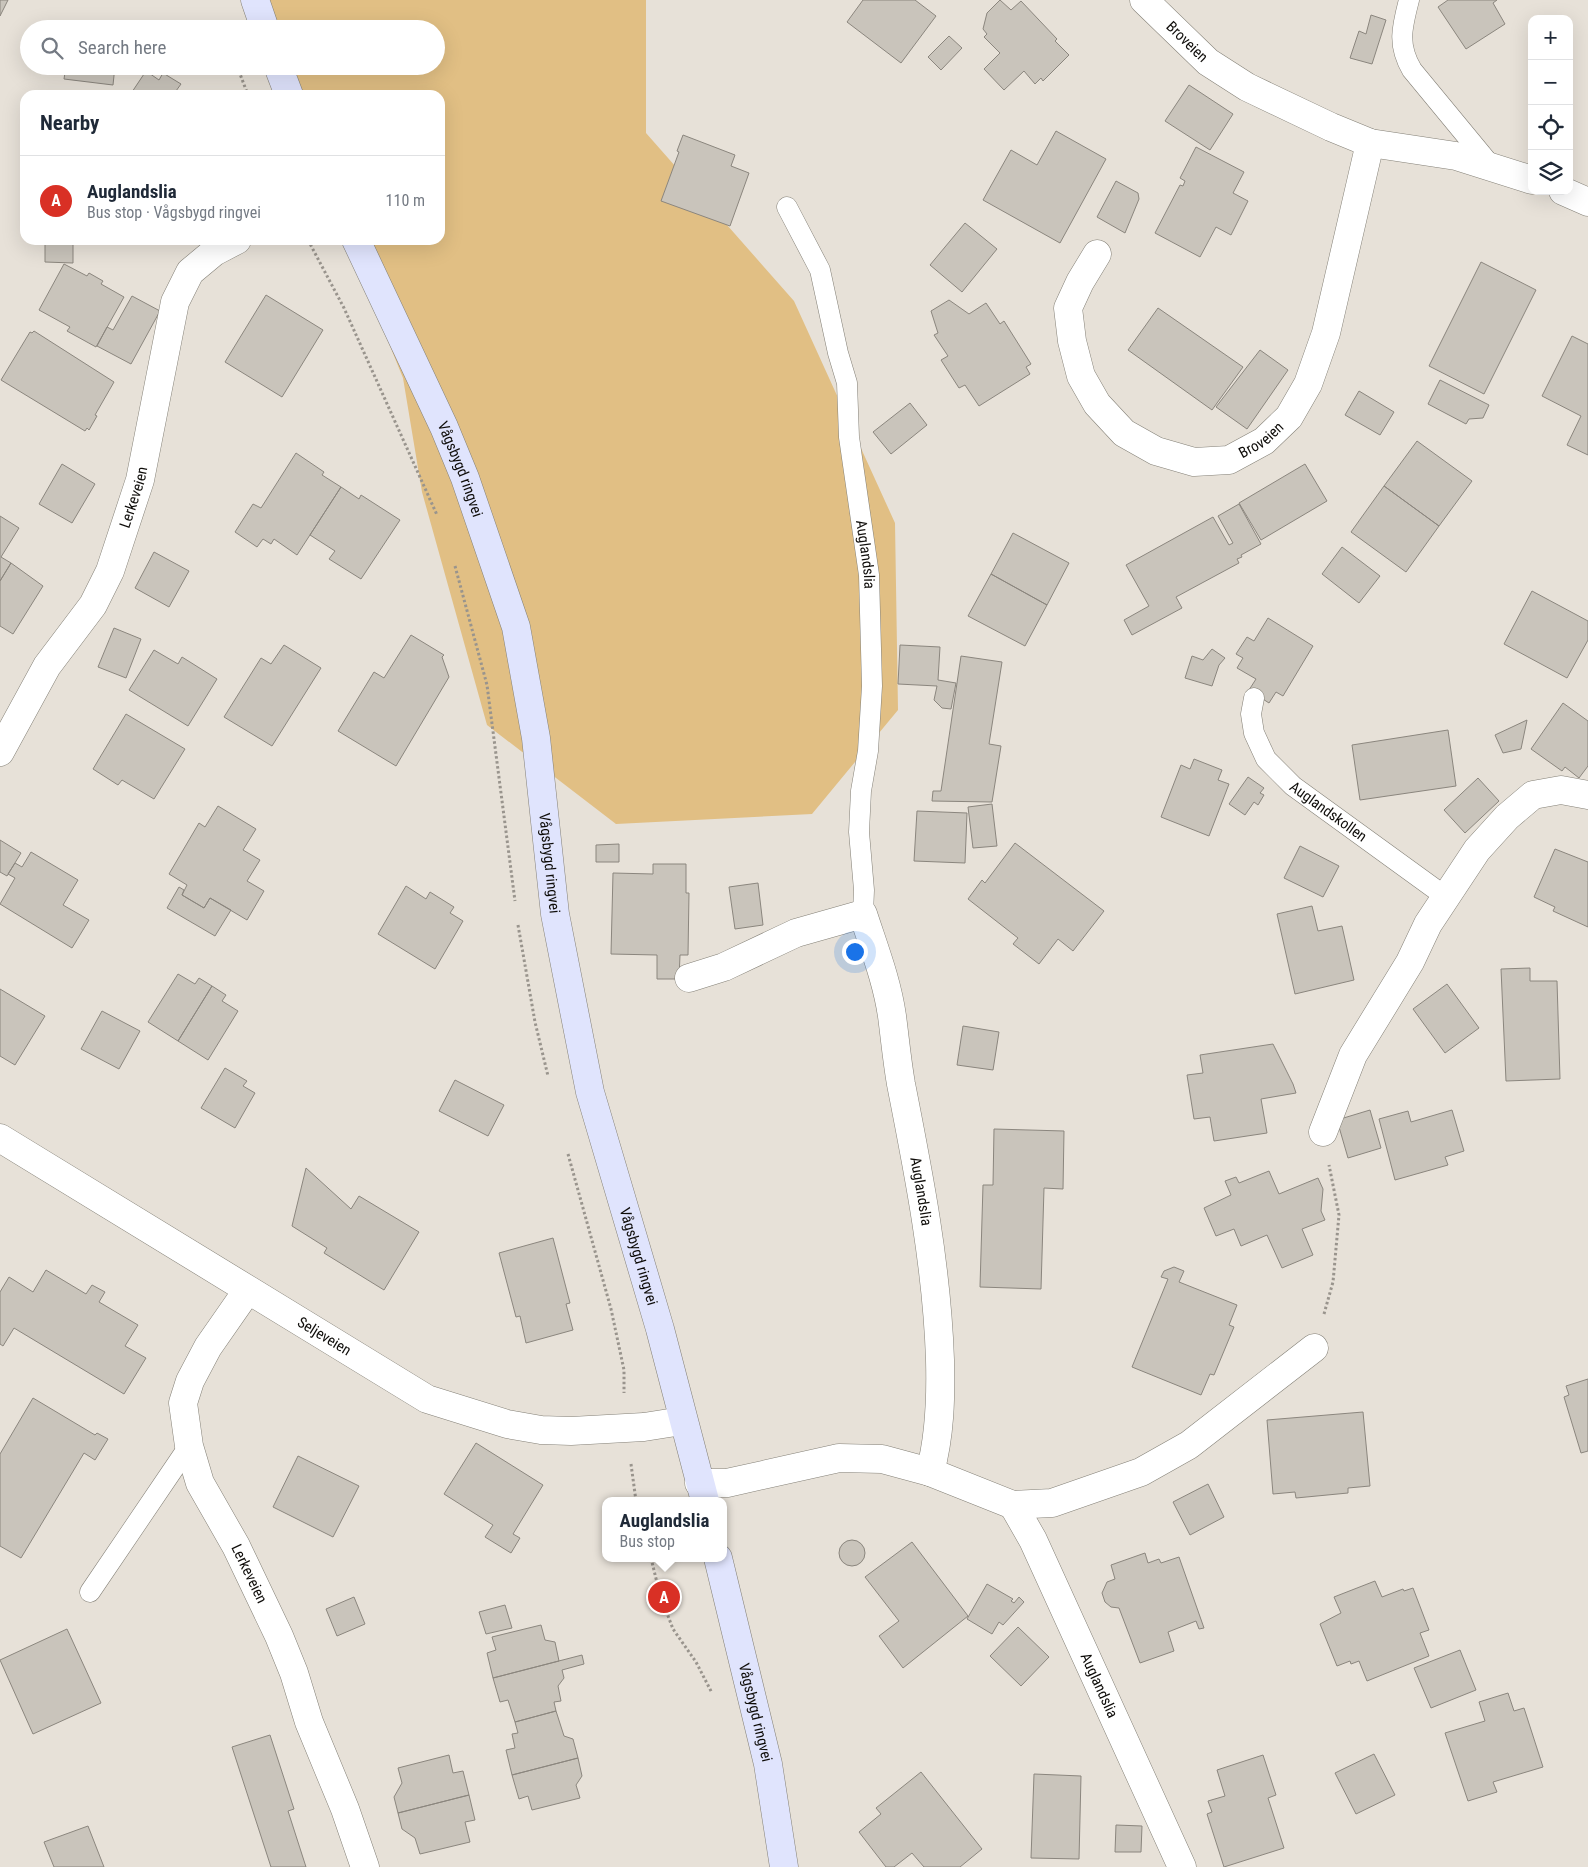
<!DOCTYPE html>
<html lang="en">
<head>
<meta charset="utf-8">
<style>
  :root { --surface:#fff; --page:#f6f6f7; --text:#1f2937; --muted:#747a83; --line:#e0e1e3; --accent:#d93025 }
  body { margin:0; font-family:"Roboto Condensed",sans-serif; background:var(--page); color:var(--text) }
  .controls { position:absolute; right:15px; top:15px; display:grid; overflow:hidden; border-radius:10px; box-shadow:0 5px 20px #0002 }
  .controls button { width:45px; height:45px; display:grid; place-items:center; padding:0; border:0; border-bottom:1px solid var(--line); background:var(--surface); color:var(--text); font:25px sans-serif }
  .you { position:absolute; left:854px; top:951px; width:18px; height:18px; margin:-12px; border:4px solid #fff; border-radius:50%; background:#1a73e8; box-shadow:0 0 0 8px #1a73e833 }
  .badge { display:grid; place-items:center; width:32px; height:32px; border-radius:50%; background:var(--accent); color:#fff; font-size:16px; font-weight:700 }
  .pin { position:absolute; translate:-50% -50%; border:2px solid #fff; box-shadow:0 1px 5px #0006 }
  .popup { position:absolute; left:602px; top:1497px; width:125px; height:65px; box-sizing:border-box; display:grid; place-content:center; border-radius:10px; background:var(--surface); filter:drop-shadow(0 1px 4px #0005); font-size:16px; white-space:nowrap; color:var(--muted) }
  .popup b { font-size:19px; color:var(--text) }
  .popup::after { content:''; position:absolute; left:50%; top:100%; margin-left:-10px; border:10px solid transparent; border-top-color:var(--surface) }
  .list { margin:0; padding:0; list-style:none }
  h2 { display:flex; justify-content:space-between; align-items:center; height:65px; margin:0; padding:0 20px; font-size:21px }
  h2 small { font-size:16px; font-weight:400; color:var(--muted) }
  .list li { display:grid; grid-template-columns:32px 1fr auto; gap:15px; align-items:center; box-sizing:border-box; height:90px; padding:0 20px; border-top:1px solid var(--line) }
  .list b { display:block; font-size:19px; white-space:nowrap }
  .list p { margin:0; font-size:16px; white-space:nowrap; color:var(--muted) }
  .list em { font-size:16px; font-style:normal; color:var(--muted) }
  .icon { flex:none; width:28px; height:28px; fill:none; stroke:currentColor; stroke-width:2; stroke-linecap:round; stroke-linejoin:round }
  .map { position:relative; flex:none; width:1588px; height:1867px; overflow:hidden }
  .search { position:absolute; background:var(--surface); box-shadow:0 5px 20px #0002; left:20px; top:20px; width:425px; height:55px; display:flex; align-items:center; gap:12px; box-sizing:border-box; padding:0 18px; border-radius:28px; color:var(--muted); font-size:19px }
  .panel { position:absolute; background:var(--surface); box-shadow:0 5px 20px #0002; left:20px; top:90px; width:425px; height:155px; border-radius:15px }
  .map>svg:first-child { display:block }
  .green { fill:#e1bf84 }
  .building { fill:#c9c4bb; stroke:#8b867e }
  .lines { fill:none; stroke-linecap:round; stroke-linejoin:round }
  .lane-casing { stroke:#848077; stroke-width:21 }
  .street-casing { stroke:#848077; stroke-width:29 }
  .secondary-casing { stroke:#848077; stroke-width:29 }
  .path { stroke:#99948d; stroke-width:3; stroke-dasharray:2.5 2.5; stroke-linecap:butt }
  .lane { stroke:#fff; stroke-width:20 }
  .street { stroke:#fff; stroke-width:28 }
  .secondary { stroke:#e0e4fd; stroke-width:28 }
  .labels { text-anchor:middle; stroke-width:5; stroke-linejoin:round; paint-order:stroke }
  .street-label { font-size:15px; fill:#0e0c09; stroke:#fff }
</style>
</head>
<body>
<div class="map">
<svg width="1588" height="1867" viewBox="0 0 1588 1867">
  <rect width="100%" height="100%" fill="#e7e1d8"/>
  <!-- green -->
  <path class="green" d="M 257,0 L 646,0 L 646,133 L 794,301 L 895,523 L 898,710 L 812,814 L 616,824 L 487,725 L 422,492 L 403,378 L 347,240 L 440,240 L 440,95 L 291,95 L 281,66 L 436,66 L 436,29 L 267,29 Z"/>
  <!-- building -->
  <path class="building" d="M 0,0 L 8,0 L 0,16 Z
    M 863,0 L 915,0 L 936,16 L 901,63 L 847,22 Z
    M 1000,0 L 1011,10 L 1021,1 L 1057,39 L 1055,41 L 1069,55 L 1043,81 L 1041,78 L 1035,84 L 1024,71 L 1004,90 L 984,69 L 1000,53 L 984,37 L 987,34 L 983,29 L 987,13 Z
    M 1448,0 L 1497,0 L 1493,3 L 1505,24 L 1466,49 L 1438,7 Z
    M 1371,15 L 1386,20 L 1372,64 L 1350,58 L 1359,31 L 1366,34 Z
    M 949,36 L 962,48 L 941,70 L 928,57 Z
    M 66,66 L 115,66 L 113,85 L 64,79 Z
    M 146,71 L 159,80 L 163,73 L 181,84 L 176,91 L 183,95 L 130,95 Z
    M 1189,85 L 1233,114 L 1210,150 L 1165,121 Z
    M 1056,131 L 1106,159 L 1060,243 L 983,200 L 1011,150 L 1037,165 Z
    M 683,135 L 735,155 L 731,166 L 749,173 L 730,226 L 661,201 L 679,152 L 677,151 Z
    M 1196,147 L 1244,172 L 1233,193 L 1248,201 L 1231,235 L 1216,227 L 1200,257 L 1155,233 L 1180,185 L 1183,186 L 1185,181 L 1180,178 Z
    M 1116,181 L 1138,193 L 1139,199 L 1125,233 L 1097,217 Z
    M 965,223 L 997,249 L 962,292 L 930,265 Z
    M 45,240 L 73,240 L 73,263 L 45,262 Z
    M 1481,262 L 1536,290 L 1484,394 L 1429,366 Z
    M 64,264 L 87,276 L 89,273 L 103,281 L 101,284 L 124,297 L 96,347 L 67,331 L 70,327 L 39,310 Z
    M 266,295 L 323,330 L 282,397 L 225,362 Z
    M 132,296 L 160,311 L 131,364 L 97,346 L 107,327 L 113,330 Z
    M 949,300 L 969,314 L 986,303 L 1000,324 L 1004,321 L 1031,364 L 1026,367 L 1030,374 L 979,406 L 965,385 L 959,388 L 941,360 L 948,356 L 934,335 L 938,333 L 931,311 Z
    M 1158,308 L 1243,367 L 1212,410 L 1128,350 Z
    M 34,331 L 114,382 L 95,415 L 97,416 L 89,430 L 87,428 L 85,431 L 1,380 L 30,332 L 32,333 Z
    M 1572,336 L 1588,344 L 1588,455 L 1567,445 L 1581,416 L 1542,396 Z
    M 1260,350 L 1288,370 L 1247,429 L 1216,407 Z
    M 1440,380 L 1489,405 L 1483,418 L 1469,419 L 1466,424 L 1428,404 Z
    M 1359,391 L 1394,412 L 1380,435 L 1345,415 Z
    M 910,403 L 927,425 L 891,454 L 873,432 Z
    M 1417,441 L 1472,481 L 1439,526 L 1384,486 Z
    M 296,453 L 324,472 L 322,475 L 341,487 L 297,555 L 274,539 L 271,544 L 263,539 L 257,547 L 235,532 L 253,504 L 261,508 Z
    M 62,464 L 95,484 L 72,523 L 39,504 Z
    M 1305,464 L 1327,501 L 1261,540 L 1239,503 Z
    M 1384,486 L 1439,526 L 1406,572 L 1351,532 Z
    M 341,487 L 359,499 L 361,495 L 400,520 L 361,579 L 329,559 L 335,551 L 310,535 Z
    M 1239,504 L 1261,544 L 1241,555 L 1242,557 L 1237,559 L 1239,563 L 1176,597 L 1182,608 L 1132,635 L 1124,620 L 1149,606 L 1126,565 L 1213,517 L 1229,545 L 1233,543 L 1218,516 Z
    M 0,516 L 19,528 L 1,557 L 11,563 L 0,581 Z
    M 1013,533 L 1069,563 L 1047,605 L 991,574 Z
    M 1342,547 L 1380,576 L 1359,603 L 1322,574 Z
    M 154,552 L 189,571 L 169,607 L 135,588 Z
    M 11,563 L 43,586 L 13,634 L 0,626 L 0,581 Z
    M 991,574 L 1047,605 L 1025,646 L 968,616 Z
    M 1532,591 L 1588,621 L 1588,640 L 1567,678 L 1504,644 Z
    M 1268,618 L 1313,646 L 1283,696 L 1276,692 L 1269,703 L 1249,690 L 1256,679 L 1237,668 L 1243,658 L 1236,654 L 1247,637 L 1254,641 Z
    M 114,628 L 141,639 L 126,678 L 98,667 Z
    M 411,635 L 444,655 L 442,657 L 449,677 L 396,766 L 338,731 L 374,672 L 384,678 Z
    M 284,645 L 321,668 L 272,746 L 224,717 L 261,658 L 271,664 Z
    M 900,645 L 940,647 L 938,680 L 956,683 L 951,709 L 942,708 L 934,700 L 937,686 L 898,684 Z
    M 1212,649 L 1225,658 L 1219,665 L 1212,686 L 1185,678 L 1192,656 L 1203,660 Z
    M 154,650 L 178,664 L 182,657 L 217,679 L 188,726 L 129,690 Z
    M 961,656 L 1002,662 L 989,744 L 1001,746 L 992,802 L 932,801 L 933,791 L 941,791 Z
    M 1563,703 L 1588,721 L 1588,766 L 1579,778 L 1565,767 L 1562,771 L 1531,749 Z
    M 126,714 L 185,749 L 154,799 L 122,780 L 118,785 L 93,769 Z
    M 1527,720 L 1521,749 L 1503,753 L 1495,735 Z
    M 1448,730 L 1456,786 L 1360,800 L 1352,745 Z
    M 1194,759 L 1222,770 L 1218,780 L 1229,784 L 1209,836 L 1161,817 L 1181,765 L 1190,769 Z
    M 1248,777 L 1264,788 L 1260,793 L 1264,795 L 1258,805 L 1254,802 L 1245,815 L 1229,804 Z
    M 1478,778 L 1499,801 L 1465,833 L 1444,810 Z
    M 992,804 L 997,846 L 973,848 L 968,807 Z
    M 218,806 L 256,829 L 243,850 L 260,860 L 247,881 L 264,891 L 247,920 L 210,898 L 204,908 L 182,895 L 187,885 L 169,874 L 199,823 L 205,827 Z
    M 917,811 L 967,813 L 965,863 L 914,861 Z
    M 0,840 L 21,853 L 7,876 L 0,872 Z
    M 1015,843 L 1104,911 L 1073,951 L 1058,939 L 1039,964 L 1013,944 L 1018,938 L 968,899 L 982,880 L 985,883 Z
    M 619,844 L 619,862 L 596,862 L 596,845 Z
    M 1300,846 L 1339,866 L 1323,897 L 1284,878 Z
    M 1555,849 L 1588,862 L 1588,927 L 1553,911 L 1555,907 L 1534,897 Z
    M 31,852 L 78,880 L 63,905 L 89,920 L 72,948 L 0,904 L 15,878 L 8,874 L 15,863 L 22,867 Z
    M 653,864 L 686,864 L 686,893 L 689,893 L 688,955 L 680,955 L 679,979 L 657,979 L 657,955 L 611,954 L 613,873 L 653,874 Z
    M 758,883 L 763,925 L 735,929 L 729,887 Z
    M 406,886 L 426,899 L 430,892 L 454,907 L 450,913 L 463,921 L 435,969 L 378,934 Z
    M 179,887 L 184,890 L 182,895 L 204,908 L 210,898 L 231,910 L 215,936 L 167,908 Z
    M 1312,906 L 1318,931 L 1342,926 L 1354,980 L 1295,994 L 1277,914 Z
    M 1530,968 L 1530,981 L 1557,981 L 1560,1079 L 1506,1081 L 1501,969 Z
    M 178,974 L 195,984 L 199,978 L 212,986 L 178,1041 L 148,1022 Z
    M 1447,984 L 1479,1028 L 1445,1053 L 1413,1009 Z
    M 212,986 L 226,995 L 222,1001 L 238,1011 L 208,1060 L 178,1041 Z
    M 0,989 L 45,1016 L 15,1065 L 0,1056 Z
    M 102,1011 L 140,1031 L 119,1069 L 81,1049 Z
    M 963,1026 L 999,1032 L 993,1070 L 957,1065 Z
    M 1273,1044 L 1293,1084 L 1296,1093 L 1261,1099 L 1267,1133 L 1214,1141 L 1210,1117 L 1194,1119 L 1187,1075 L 1203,1073 L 1200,1055 Z
    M 225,1068 L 247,1081 L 243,1086 L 255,1093 L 235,1128 L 201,1108 Z
    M 455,1080 L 504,1105 L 488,1136 L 439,1111 Z
    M 1370,1110 L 1381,1148 L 1348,1158 L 1337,1120 Z
    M 1452,1110 L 1464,1151 L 1445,1157 L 1448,1165 L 1395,1180 L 1379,1119 L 1408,1111 L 1411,1122 Z
    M 994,1129 L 1064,1131 L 1063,1189 L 1044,1188 L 1041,1289 L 980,1287 L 983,1185 L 993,1185 Z
    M 306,1168 L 351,1209 L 359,1196 L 419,1232 L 384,1290 L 324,1253 L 327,1248 L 292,1226 Z
    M 1269,1171 L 1279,1194 L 1318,1178 L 1323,1189 L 1321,1211 L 1325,1220 L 1302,1229 L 1313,1255 L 1282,1268 L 1267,1235 L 1241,1246 L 1234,1229 L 1216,1236 L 1204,1208 L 1231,1195 L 1225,1181 L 1236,1177 L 1239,1183 Z
    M 553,1238 L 570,1303 L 566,1304 L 573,1330 L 526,1343 L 520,1316 L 516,1317 L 499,1253 Z
    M 1174,1267 L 1184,1271 L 1179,1282 L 1237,1305 L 1229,1325 L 1234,1327 L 1214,1375 L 1210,1374 L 1201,1395 L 1132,1367 L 1168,1279 L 1161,1277 L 1164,1271 Z
    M 46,1270 L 86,1294 L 92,1285 L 105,1292 L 99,1302 L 138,1325 L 125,1346 L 146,1358 L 124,1394 L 14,1328 L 3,1346 L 0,1344 L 0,1292 L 9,1277 L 33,1292 Z
    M 1588,1379 L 1588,1451 L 1581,1453 L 1564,1397 L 1569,1395 L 1566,1386 Z
    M 33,1398 L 95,1435 L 97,1433 L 108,1439 L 95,1460 L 84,1453 L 21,1558 L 0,1546 L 0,1454 Z
    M 1363,1412 L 1370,1486 L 1348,1488 L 1348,1493 L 1296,1498 L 1295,1492 L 1273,1494 L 1267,1420 Z
    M 476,1443 L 543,1485 L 513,1534 L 520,1538 L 511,1553 L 485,1537 L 493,1525 L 444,1494 Z
    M 298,1456 L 359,1486 L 333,1537 L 273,1507 Z
    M 1208,1484 L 1224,1517 L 1190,1535 L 1173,1502 Z
    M839 1553a13 13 0 1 1 26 0a13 13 0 1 1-26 0Z
    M 912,1542 L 968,1616 L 903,1668 L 879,1636 L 899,1621 L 865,1577 Z
    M 1145,1553 L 1148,1563 L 1159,1559 L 1161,1563 L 1179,1557 L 1204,1628 L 1199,1629 L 1196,1621 L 1168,1632 L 1174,1651 L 1140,1663 L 1119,1608 L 1111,1607 L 1105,1602 L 1102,1593 L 1107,1582 L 1115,1579 L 1111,1565 Z
    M 1375,1581 L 1382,1597 L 1403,1589 L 1404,1591 L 1413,1588 L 1429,1630 L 1420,1633 L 1429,1656 L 1367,1681 L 1359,1661 L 1351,1664 L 1350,1661 L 1337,1666 L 1320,1624 L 1341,1613 L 1334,1597 Z
    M 987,1584 L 1013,1599 L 1011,1601 L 1014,1603 L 1019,1597 L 1024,1602 L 1003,1625 L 999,1622 L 992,1634 L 967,1619 Z
    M 354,1597 L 365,1624 L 337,1636 L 326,1609 Z
    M 505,1605 L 512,1628 L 486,1634 L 479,1612 Z
    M 541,1625 L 545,1640 L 555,1642 L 559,1661 L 493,1678 L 487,1653 L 496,1650 L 492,1637 Z
    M 1018,1627 L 1049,1657 L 1021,1686 L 990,1656 Z
    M 67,1629 L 101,1703 L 33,1734 L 0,1660 Z
    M 1460,1650 L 1476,1690 L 1431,1708 L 1414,1668 Z
    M 582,1655 L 584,1664 L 562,1670 L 564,1678 L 558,1686 L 561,1701 L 554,1702 L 556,1711 L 515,1722 L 508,1700 L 500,1702 L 493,1678 Z
    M 1508,1693 L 1514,1711 L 1524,1708 L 1543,1767 L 1493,1782 L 1497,1792 L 1468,1801 L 1445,1733 L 1485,1721 L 1479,1702 Z
    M 556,1711 L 564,1736 L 573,1739 L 578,1758 L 512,1775 L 506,1750 L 515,1748 L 512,1734 L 518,1733 L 515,1722 Z
    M 270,1735 L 294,1809 L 288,1811 L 306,1867 L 271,1867 L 232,1747 Z
    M 1374,1754 L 1395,1795 L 1356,1814 L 1335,1773 Z
    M 449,1755 L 453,1773 L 463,1771 L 469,1795 L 398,1813 L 394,1797 L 402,1783 L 398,1768 Z
    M 1263,1755 L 1276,1795 L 1268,1798 L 1284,1848 L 1224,1867 L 1207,1814 L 1212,1812 L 1208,1801 L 1225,1796 L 1217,1770 Z
    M 578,1758 L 582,1776 L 576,1785 L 580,1798 L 532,1810 L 528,1796 L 519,1799 L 512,1775 Z
    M 921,1772 L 982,1849 L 960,1867 L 924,1867 L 912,1853 L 894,1867 L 886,1867 L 859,1832 L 881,1814 L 876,1808 Z
    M 1034,1774 L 1081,1776 L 1079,1859 L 1031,1858 Z
    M 469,1795 L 475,1820 L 465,1822 L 470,1842 L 420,1854 L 415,1838 L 402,1829 L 398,1813 Z
    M 1116,1825 L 1142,1826 L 1141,1852 L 1115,1852 Z
    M 88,1826 L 104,1867 L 54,1867 L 44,1842 Z"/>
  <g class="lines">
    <!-- lane casing -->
    <g class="lane-casing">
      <g id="lane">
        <path d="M 1409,0 C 1402,27 1397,45 1412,70 L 1492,167"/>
        <path id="s1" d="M 787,207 L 820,270 L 838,353 L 847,383 L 849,437 L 869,575 L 872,686 L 868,751 L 861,791 L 859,832 L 864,890 L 863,914"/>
        <path id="s2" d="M 1254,698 L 1251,714 L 1254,733 L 1266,759 L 1293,786 L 1446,897"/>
        <path d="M 90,1592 L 189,1446"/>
      </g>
    </g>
    <!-- street casing -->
    <g class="street-casing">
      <g id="street">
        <path id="s3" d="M 1144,0 L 1208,62 L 1247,87 L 1331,127 L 1370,143 L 1456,156 L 1532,180"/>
        <path d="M 1563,191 L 1588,202"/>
        <path id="s4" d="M 1097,254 L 1080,282 L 1068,308 L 1072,341 L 1081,376 L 1097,404 L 1124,433 L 1156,451 L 1194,462 L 1229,460 L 1264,441 L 1289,417 L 1308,384 L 1326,333 L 1370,143"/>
        <path id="s5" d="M 0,752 L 47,666 L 93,605 L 110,571 L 140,480 L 175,302 L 190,272 L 214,252 L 237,240"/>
        <path id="s6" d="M 689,978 L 724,967 L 796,933 L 863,914 C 874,948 887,981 892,1016 C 895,1039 897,1061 901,1084 C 919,1175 937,1267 940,1360 C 941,1398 940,1436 930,1472"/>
        <path d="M 1323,1132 L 1353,1055 L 1410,962 L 1428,924 L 1477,850 L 1507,817 L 1533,795 L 1561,790 L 1588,795"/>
        <path id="s7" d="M 0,1138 L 427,1399 L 507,1424 L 541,1430 L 571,1431 L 644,1427 L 682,1421"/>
        <path id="s8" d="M 247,1291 L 208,1347 L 190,1381 L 183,1403 L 189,1446 L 200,1483 L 236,1546 L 279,1636 L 294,1673 L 309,1722 L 345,1809 L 365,1867"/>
        <path d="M 699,1483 L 727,1483 L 839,1458 L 882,1459 L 930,1472 L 1013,1505 L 1052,1503 L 1141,1472 L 1189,1445 L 1314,1348"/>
        <path id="s9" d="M 1013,1505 L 1033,1540 L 1182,1867"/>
      </g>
    </g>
    <!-- secondary casing -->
    <g class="secondary-casing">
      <g id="secondary">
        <path d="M 255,0 L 265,29"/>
        <path d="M 278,66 L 289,95"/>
        <path id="s10" d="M 356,240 L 444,427 L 465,478 L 516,627 L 536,738 L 555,914 L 590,1092 L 660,1329 L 705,1501"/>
        <path id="s11" d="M 718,1558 L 768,1764 L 784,1867"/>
      </g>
    </g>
    <!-- path -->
    <path class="path" d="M 237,66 L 248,95
      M 308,240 L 344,308 L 437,515
      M 455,566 L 487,685 L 515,901
      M 518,925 L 535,1022 L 548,1076
      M 568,1154 L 611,1309 L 624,1370 L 624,1393
      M 1324,1314 L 1333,1282 L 1339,1215 L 1329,1165
      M 631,1464 L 636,1501
      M 651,1558 L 660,1595 L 673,1629 L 696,1662 L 712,1693"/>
    <!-- lane -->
    <use href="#lane" class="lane"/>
    <!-- street -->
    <use href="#street" class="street"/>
    <!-- secondary -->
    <use href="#secondary" class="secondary"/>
  </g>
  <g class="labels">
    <!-- street labels -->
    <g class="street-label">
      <text dy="5" stroke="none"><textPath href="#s3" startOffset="60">Broveien</textPath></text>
      <text dy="5" stroke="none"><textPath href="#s4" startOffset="352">Broveien</textPath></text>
      <text dy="5" stroke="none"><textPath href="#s10" startOffset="252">Vågsbygd ringvei</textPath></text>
      <text dy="5" stroke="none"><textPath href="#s5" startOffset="290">Lerkeveien</textPath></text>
      <text dy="5" stroke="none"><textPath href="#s1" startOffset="360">Auglandslia</textPath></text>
      <text dy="5" stroke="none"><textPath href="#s2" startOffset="146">Auglandskollen</textPath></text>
      <text dy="5" stroke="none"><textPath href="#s10" startOffset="658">Vågsbygd ringvei</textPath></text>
      <text dy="5" stroke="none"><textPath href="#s6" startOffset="470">Auglandslia</textPath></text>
      <text dy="5" stroke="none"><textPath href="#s10" startOffset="1062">Vågsbygd ringvei</textPath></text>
      <text dy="5" stroke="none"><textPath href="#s7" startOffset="380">Seljeveien</textPath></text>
      <text dy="5" stroke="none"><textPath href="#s8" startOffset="315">Lerkeveien</textPath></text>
      <text dy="5" stroke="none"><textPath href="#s9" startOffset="200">Auglandslia</textPath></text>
      <text dy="5" stroke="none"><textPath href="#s11" startOffset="159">Vågsbygd ringvei</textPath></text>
    </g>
  </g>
</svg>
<div class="controls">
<button>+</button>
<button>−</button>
<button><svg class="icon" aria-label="locate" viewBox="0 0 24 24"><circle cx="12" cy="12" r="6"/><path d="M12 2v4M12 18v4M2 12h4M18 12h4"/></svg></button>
<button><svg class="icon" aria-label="layers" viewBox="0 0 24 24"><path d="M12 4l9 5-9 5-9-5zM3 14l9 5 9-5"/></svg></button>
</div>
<div class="you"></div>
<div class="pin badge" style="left:664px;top:1597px">A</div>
<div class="popup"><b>Auglandslia</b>Bus stop</div>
<div class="search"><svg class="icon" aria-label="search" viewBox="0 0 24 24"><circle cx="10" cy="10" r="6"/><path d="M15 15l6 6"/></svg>Search here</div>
<section class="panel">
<h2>Nearby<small></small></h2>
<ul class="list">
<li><span class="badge">A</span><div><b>Auglandslia</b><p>Bus stop · Vågsbygd ringvei</p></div><em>110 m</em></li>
</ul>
</section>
</div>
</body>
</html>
